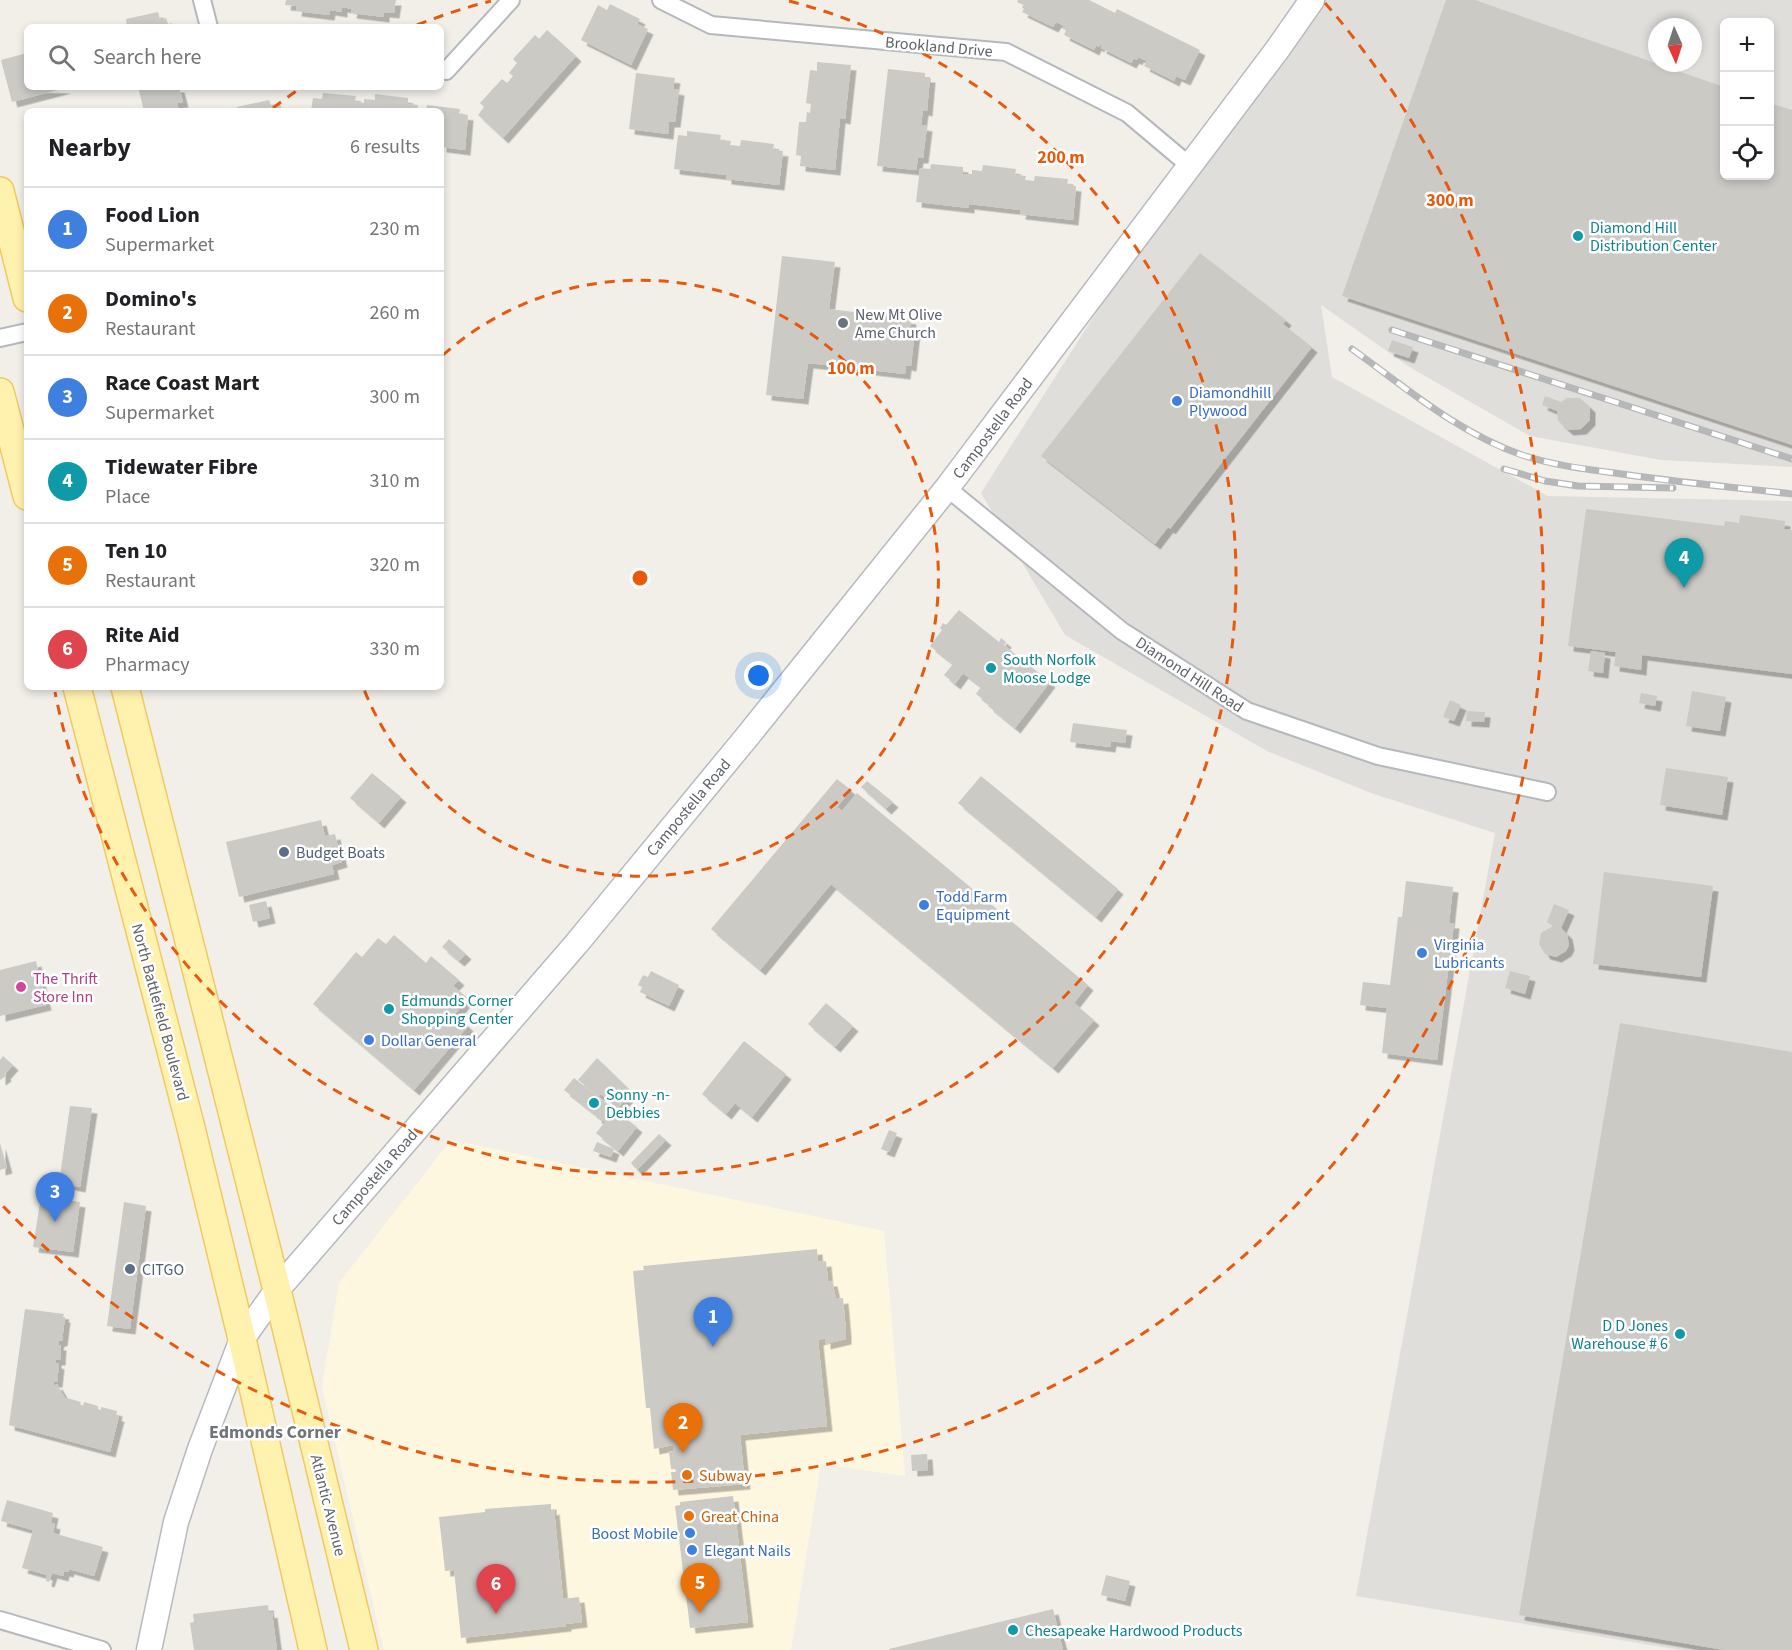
<!DOCTYPE html>
<html lang="en">
<head>
<meta charset="utf-8">
<style>
  :root { --surface:#fff; --page:#f2f2f2; --text:#202124; --muted:#757577; --line:#e0e0e0; --accent:#db2777 }
  body { margin:0; font-family:"Source Sans 3",sans-serif; background:var(--page); color:var(--text) }
  .controls { position:absolute; right:18px; top:18px; display:grid; overflow:hidden; border-radius:9px; box-shadow:0 3px 9px #0003 }
  .controls button { width:54px; height:54px; display:grid; place-items:center; padding:0; border:0; border-bottom:2px solid var(--line); background:var(--surface); color:var(--text); font:30px sans-serif }
  .compass { position:absolute; left:1648px; top:18px; width:54px; height:54px; border-radius:50%; background:var(--surface); box-shadow:0 3px 9px #0003; rotate:177deg }
  .you { position:absolute; left:759px; top:676px; width:21px; height:21px; margin:-15px; border:4px solid #fff; border-radius:50%; background:#1a73e8; box-shadow:0 0 0 9px #1a73e833 }
  .badge { display:grid; place-items:center; width:39px; height:39px; border-radius:50%; background:var(--accent); color:#fff; font-size:20px; font-weight:700 }
  .pin { position:absolute; translate:-50% -50px; filter:drop-shadow(0 2px 3px #0008) }
  .pin::after { content:''; position:absolute; top:32px; width:21px; height:18px; background:inherit; clip-path:polygon(0 0,100% 0,50% 100%) }
  .list { margin:0; padding:0; list-style:none }
  h2 { display:flex; justify-content:space-between; align-items:center; height:78px; margin:0; padding:0 24px; font-size:26px }
  h2 small { font-size:20px; font-weight:400; color:var(--muted) }
  .list li { display:grid; grid-template-columns:39px 1fr auto; gap:18px; align-items:center; box-sizing:border-box; height:84px; padding:0 24px; border-top:2px solid var(--line) }
  .list b { display:block; font-size:22px; white-space:nowrap }
  .list p { margin:0; font-size:20px; white-space:nowrap; color:var(--muted) }
  .list em { font-size:20px; font-style:normal; color:var(--muted) }
  .icon { flex:none; width:33px; height:33px; fill:none; stroke:currentColor; stroke-width:2; stroke-linecap:round; stroke-linejoin:round }
  .map { position:relative; flex:none; width:1792px; height:1650px; overflow:hidden }
  .search { position:absolute; background:var(--surface); box-shadow:0 3px 9px #0003; left:24px; top:24px; width:420px; height:66px; display:flex; align-items:center; gap:15px; box-sizing:border-box; padding:0 21px; border-radius:9px; color:var(--muted); font-size:22px }
  .panel { position:absolute; background:var(--surface); box-shadow:0 3px 9px #0003; left:24px; top:108px; width:420px; height:582px; border-radius:9px }
  .map>svg:first-child { display:block }
  .commercial { fill:#fef7e0 }
  .industrial { fill:#e0deda; fill-rule:evenodd }
  .building { fill:#cccac5; filter:url(#shadow) }
  .lines { fill:none; stroke-linecap:round; stroke-linejoin:round }
  .street-casing { stroke:#b5b8bc; stroke-width:20 }
  .secondary-casing { stroke:#b6babf; stroke-width:27 }
  .primary-casing { stroke:#f2c960; stroke-width:30 }
  .street { stroke:#fff; stroke-width:16 }
  .secondary { stroke:#fff; stroke-width:24 }
  .primary { stroke:#fff2af; stroke-width:27 }
  .rail-casing { stroke:#b6b7b8; stroke-width:7 }
  .rail { stroke:#fff; stroke-width:4.5; stroke-dasharray:14; stroke-linecap:butt }
  .ring { fill:none; stroke:#e8590c; stroke-width:3; stroke-dasharray:10 8 }
  .culture-dot { fill:#0f9aa8; stroke:#fff; stroke-width:2 }
  .worship-dot { fill:#6b7280; stroke:#fff; stroke-width:2 }
  .shop-dot { fill:#3f7fe0; stroke:#fff; stroke-width:2 }
  .service-dot { fill:#5c6f8a; stroke:#fff; stroke-width:2 }
  .hotel-dot { fill:#d1479c; stroke:#fff; stroke-width:2 }
  .food-dot { fill:#e8710a; stroke:#fff; stroke-width:2 }
  .labels { text-anchor:middle; stroke-width:5; stroke-linejoin:round; paint-order:stroke }
  .street-label { font-size:16px; fill:#5f6368; stroke:#fff }
  .culture-label { font-size:16px; fill:#0d838f; stroke:#fff; text-anchor:start }
  .worship-label { font-size:16px; fill:#5b616d; stroke:#fff; text-anchor:start }
  .shop-label { font-size:16px; fill:#366cbe; stroke:#fff; text-anchor:start }
  .service-label { font-size:16px; fill:#4e5e75; stroke:#fff; text-anchor:start }
  .hotel-label { font-size:16px; fill:#b23c85; stroke:#fff; text-anchor:start }
  .food-label { font-size:16px; fill:#c56008; stroke:#fff; text-anchor:start }
  .neighbourhood-label { font-size:18px; font-weight:bold; fill:#70757a; stroke:#fff }
  .centre { fill:#e8590c; stroke:#fff; stroke-width:3 }
  .ring-label { font-size:18px; text-anchor:middle; font-weight:bold; fill:#e8590c; stroke:#fff; stroke-width:5; stroke-linejoin:round; paint-order:stroke }
</style>
</head>
<body>
<div class="map">
<svg width="1792" height="1650" viewBox="0 0 1792 1650">
  <defs>
    <filter id="shadow"><feDropShadow dx="5.5" dy="5.5" stdDeviation="0" flood-color="#0004"/></filter>
  </defs>
  <rect width="100%" height="100%" fill="#f1efe8"/>
  <!-- commercial -->
  <path class="commercial" d="M 451,1140 L 884,1231 L 905,1476 L 821,1464 L 791,1650 L 384,1650 L 322,1387 L 339,1283 Z"/>
  <!-- industrial -->
  <path class="industrial" d="M 1310,0 L 1792,0 L 1792,467 L 1661,460 L 1530,436 L 1411,368 L 1321,305 L 1332,377 L 1548,496 L 1792,501 L 1792,1650 L 1680,1650 L 1356,1596 L 1495,833 L 1371,793 L 1267,751 L 1065,635 L 981,493 L 1190,166 ZM 1724,22 L 1770,22 L 1770,176 L 1724,176 ZM 1657,27 L 1693,27 L 1693,63 L 1657,63 Z"/>
  <!-- building -->
  <path class="building" d="M 286,0 L 396,0 L 394,13 L 384,12 L 384,17 L 351,13 L 352,9 L 342,7 L 342,12 L 330,10 L 329,15 L 296,11 L 297,6 L 285,5 Z
    M 1018,0 L 1089,0 L 1115,13 L 1117,9 L 1200,50 L 1185,80 L 1176,76 L 1174,81 L 1144,66 L 1147,61 L 1138,57 L 1137,60 L 1134,58 L 1131,63 L 1101,48 L 1102,45 L 1100,44 L 1099,47 L 1096,45 L 1094,50 L 1064,35 L 1066,30 L 1063,29 L 1064,26 L 1056,22 L 1053,27 L 1022,12 L 1025,6 L 1017,2 Z
    M 1446,0 L 1475,0 L 1724,87 L 1724,176 L 1770,176 L 1770,103 L 1792,110 L 1792,445 L 1342,296 Z
    M 610,4 L 640,19 L 637,24 L 648,29 L 631,65 L 581,40 L 598,5 L 607,10 Z
    M 158,12 L 160,20 L 166,18 L 169,27 L 127,27 L 126,19 Z
    M 547,30 L 576,56 L 503,138 L 478,115 L 484,107 L 480,103 L 502,79 L 507,83 L 513,76 L 509,73 L 517,63 L 513,59 L 535,35 L 539,39 Z
    M 27,53 L 27,87 L 66,88 L 12,102 L 1,60 Z
    M 817,62 L 851,65 L 845,119 L 840,118 L 835,170 L 800,166 L 801,156 L 796,155 L 799,122 L 806,122 L 807,112 L 810,113 L 811,104 L 806,103 L 810,70 L 817,71 Z
    M 888,69 L 925,73 L 925,77 L 930,77 L 927,111 L 923,110 L 921,125 L 927,126 L 923,158 L 918,158 L 916,170 L 877,166 Z
    M 636,73 L 675,78 L 673,89 L 679,90 L 675,122 L 669,122 L 668,134 L 629,129 Z
    M 138,87 L 179,87 L 183,102 L 177,103 L 179,111 L 144,111 Z
    M 323,93 L 356,96 L 355,102 L 364,103 L 364,99 L 375,100 L 375,94 L 408,98 L 408,104 L 418,105 L 417,111 L 311,111 L 313,98 L 322,99 Z
    M 269,100 L 271,105 L 280,103 L 282,111 L 238,111 L 237,107 Z
    M 427,105 L 460,109 L 459,114 L 468,115 L 465,150 L 441,147 L 441,111 L 426,111 Z
    M 687,131 L 721,135 L 720,140 L 731,141 L 730,145 L 740,146 L 741,140 L 774,144 L 773,150 L 783,151 L 779,185 L 726,179 L 726,175 L 674,169 L 678,135 L 687,136 Z
    M 931,164 L 963,167 L 963,174 L 972,174 L 972,170 L 982,171 L 983,165 L 1016,169 L 1015,175 L 1026,176 L 1025,180 L 1034,181 L 1035,176 L 1068,179 L 1067,185 L 1076,186 L 1073,220 L 1020,214 L 1021,210 L 969,204 L 969,208 L 916,202 L 920,168 L 930,169 Z
    M 1200,253 L 1286,320 L 1283,324 L 1312,347 L 1170,529 L 1168,527 L 1155,544 L 1041,456 Z
    M 782,256 L 835,262 L 829,309 L 911,319 L 910,328 L 915,329 L 911,366 L 906,365 L 905,374 L 808,363 L 803,399 L 766,395 Z
    M 1392,340 L 1413,347 L 1409,358 L 1388,351 Z
    M 1545,396 L 1561,402 L 1567,398 L 1580,398 L 1590,407 L 1590,420 L 1581,429 L 1568,430 L 1558,421 L 1557,411 L 1542,405 Z
    M 1586,509 L 1724,526 L 1725,521 L 1739,523 L 1740,515 L 1785,521 L 1784,529 L 1792,530 L 1792,674 L 1642,655 L 1641,670 L 1614,666 L 1616,652 L 1568,646 Z
    M 959,610 L 999,642 L 1001,638 L 1006,642 L 1004,645 L 1050,682 L 1015,728 L 988,706 L 989,704 L 976,694 L 981,687 L 963,673 L 955,684 L 944,675 L 953,664 L 930,646 L 942,630 L 940,628 L 943,623 L 946,625 Z
    M 1591,651 L 1605,653 L 1603,673 L 1588,671 Z
    M 1692,691 L 1726,697 L 1720,731 L 1686,726 Z
    M 1641,693 L 1657,696 L 1655,706 L 1639,703 Z
    M 1450,700 L 1461,705 L 1454,721 L 1443,717 Z
    M 1467,711 L 1485,712 L 1484,722 L 1466,721 Z
    M 1073,723 L 1127,730 L 1125,743 L 1111,741 L 1110,747 L 1070,742 Z
    M 1666,768 L 1728,777 L 1722,815 L 1660,805 Z
    M 372,773 L 401,797 L 379,823 L 350,798 Z
    M 981,776 L 1118,889 L 1096,917 L 958,803 Z
    M 837,779 L 851,790 L 837,807 L 842,811 L 857,793 L 1088,985 L 1074,1003 L 1094,1020 L 1053,1068 L 831,884 L 760,970 L 711,929 Z
    M 867,781 L 893,802 L 886,809 L 861,787 Z
    M 321,820 L 325,836 L 335,834 L 342,862 L 332,865 L 334,874 L 239,897 L 226,842 Z
    M 1604,872 L 1713,886 L 1701,977 L 1593,964 Z
    M 1406,881 L 1453,887 L 1449,923 L 1454,923 L 1437,1060 L 1382,1053 L 1387,1008 L 1360,1005 L 1363,982 L 1390,985 L 1398,917 L 1402,917 Z
    M 266,901 L 270,918 L 253,922 L 249,905 Z
    M 1554,904 L 1569,910 L 1561,928 L 1567,934 L 1569,945 L 1566,951 L 1556,957 L 1545,954 L 1539,944 L 1541,933 L 1553,926 L 1547,922 Z
    M 394,935 L 426,963 L 431,956 L 459,980 L 453,986 L 468,998 L 455,1014 L 468,1026 L 414,1090 L 313,1004 L 356,952 L 362,957 L 378,938 L 386,944 Z
    M 449,939 L 466,954 L 459,961 L 442,947 Z
    M 36,961 L 46,1005 L 0,1016 L 0,970 Z
    M 651,971 L 679,985 L 669,1006 L 640,992 L 642,987 L 638,985 L 643,975 L 648,977 Z
    M 1510,971 L 1530,976 L 1525,994 L 1505,988 Z
    M 826,1003 L 853,1026 L 835,1047 L 808,1024 Z
    M 1620,1023 L 1792,1052 L 1792,1650 L 1724,1650 L 1519,1615 Z
    M 744,1041 L 786,1074 L 752,1117 L 735,1103 L 726,1114 L 702,1094 Z
    M 3,1056 L 13,1065 L 5,1074 L 6,1076 L 0,1080 L 0,1060 Z
    M 597,1058 L 632,1092 L 619,1107 L 601,1094 L 599,1096 L 578,1080 Z
    M 574,1078 L 637,1127 L 618,1151 L 596,1133 L 605,1122 L 600,1118 L 599,1120 L 596,1117 L 597,1116 L 564,1090 Z
    M 70,1106 L 92,1108 L 80,1187 L 59,1183 Z
    M 889,1130 L 897,1133 L 889,1152 L 881,1149 Z
    M 659,1134 L 666,1140 L 638,1169 L 635,1168 L 631,1163 Z
    M 597,1142 L 614,1149 L 611,1157 L 593,1151 Z
    M 0,1143 L 7,1168 L 0,1170 Z
    M 41,1196 L 80,1202 L 73,1252 L 33,1247 Z
    M 124,1202 L 146,1206 L 130,1329 L 107,1326 Z
    M 817,1249 L 818,1262 L 826,1261 L 828,1281 L 832,1281 L 836,1299 L 843,1298 L 846,1332 L 846,1339 L 825,1344 L 825,1338 L 818,1340 L 827,1426 L 740,1435 L 745,1484 L 673,1490 L 671,1472 L 676,1472 L 676,1469 L 671,1469 L 669,1452 L 674,1451 L 673,1445 L 654,1449 L 650,1408 L 646,1408 L 633,1271 L 644,1270 L 643,1266 Z
    M 25,1309 L 64,1314 L 63,1317 L 65,1317 L 62,1341 L 59,1341 L 58,1345 L 61,1345 L 60,1360 L 56,1360 L 56,1363 L 59,1364 L 57,1382 L 53,1382 L 54,1386 L 57,1384 L 66,1400 L 67,1398 L 81,1402 L 80,1404 L 83,1406 L 84,1402 L 98,1406 L 98,1409 L 101,1410 L 101,1407 L 117,1411 L 116,1416 L 119,1416 L 110,1452 L 9,1425 Z
    M 927,1454 L 928,1470 L 912,1471 L 911,1455 Z
    M 733,1496 L 748,1622 L 690,1628 L 675,1506 L 680,1505 L 680,1502 Z
    M 7,1500 L 53,1513 L 51,1523 L 55,1524 L 53,1533 L 103,1547 L 94,1576 L 69,1569 L 68,1572 L 64,1571 L 63,1576 L 52,1573 L 49,1582 L 46,1581 L 47,1575 L 22,1568 L 33,1530 L 1,1521 Z
    M 551,1504 L 551,1510 L 554,1509 L 563,1599 L 579,1597 L 582,1622 L 566,1624 L 566,1626 L 461,1638 L 454,1570 L 445,1571 L 439,1517 L 485,1512 L 485,1509 Z
    M 1106,1575 L 1130,1581 L 1125,1601 L 1101,1595 Z
    M 268,1605 L 269,1613 L 272,1612 L 277,1650 L 194,1650 L 190,1623 L 194,1622 L 193,1614 Z
    M 1053,1609 L 1063,1650 L 889,1650 L 889,1649 Z"/>
  <g class="lines">
    <!-- street casing -->
    <g class="street-casing">
      <path id="street" d="M 202,0 L 209,27
        M 661,0 L 711,25 L 1006,52 L 1127,113 L 1190,166
        M 441,70 L 446,71 L 511,0
        M 0,338 L 27,332
        M 947,488 L 1122,631 L 1247,711 L 1378,756 L 1547,792
        M 0,1620 L 102,1650"/>
    </g>
    <!-- secondary casing -->
    <g class="secondary-casing">
      <path id="secondary" d="M 149,1650 L 176,1522 L 200,1449 L 242,1339 L 277,1290 L 577,943 L 746,738 L 947,488 L 1277,50 L 1312,0"/>
    </g>
    <!-- primary casing -->
    <g class="primary-casing">
      <path id="primary" d="M 0,191 L 27,298
        M 0,392 L 27,496
        M 77,687 L 191,1128 L 242,1339 L 313,1650
        M 125,687 L 277,1290 L 364,1650"/>
    </g>
    <!-- street -->
    <use href="#street" class="street"/>
    <!-- secondary -->
    <use href="#secondary" class="secondary"/>
    <!-- primary -->
    <use href="#primary" class="primary"/>
    <!-- rail casing -->
    <g class="rail-casing">
      <path id="rail" d="M 1392,330 L 1792,459
        M 1352,349 C 1405,387 1458,433 1522,455 C 1552,465 1584,469 1615,473 C 1674,482 1733,487 1792,494
        M 1504,469 L 1545,481 L 1578,486 L 1673,488"/>
    </g>
    <!-- rail -->
    <use href="#rail" class="rail"/>
  </g>
  <!-- distance rings -->
  <g class="ring">
    <path d="M443 355A298 298 0 1 1 363 687"/>
    <path d="M273 108A596 596 0 0 1 298 90M417 25A596 596 0 0 1 491 1M789 1A596 596 0 1 1 55 692"/>
    <path d="M1325 3A894 894 0 0 1 2 1205"/>
  </g>
  <!-- markers -->
  <g class="culture-dot">
    <circle cx="1578" cy="236" r="6"/>
    <circle cx="991" cy="668" r="6"/>
    <circle cx="389" cy="1009" r="6"/>
    <circle cx="594" cy="1103" r="6"/>
    <circle cx="1680" cy="1334" r="6"/>
    <circle cx="1013" cy="1630" r="6"/>
  </g>
  <circle class="worship-dot" cx="843" cy="323" r="6"/>
  <g class="shop-dot">
    <circle cx="1177" cy="401" r="6"/>
    <circle cx="924" cy="905" r="6"/>
    <circle cx="1422" cy="953" r="6"/>
    <circle cx="369" cy="1040" r="6"/>
    <circle cx="690" cy="1533" r="6"/>
    <circle cx="692" cy="1550" r="6"/>
  </g>
  <g class="service-dot">
    <circle cx="284" cy="852" r="6"/>
    <circle cx="130" cy="1269" r="6"/>
  </g>
  <circle class="hotel-dot" cx="21" cy="987" r="6"/>
  <g class="food-dot">
    <circle cx="687" cy="1475" r="6"/>
    <circle cx="689" cy="1516" r="6"/>
  </g>
  <g class="labels">
    <!-- street labels -->
    <g class="street-label">
      <text transform="translate(939 46) rotate(5)" y="6">Brookland Drive</text>
      <text transform="translate(992 428) rotate(-53)" y="6">Campostella Road</text>
      <text transform="translate(1190 674) rotate(33)" y="6">Diamond Hill Road</text>
      <text transform="translate(688 807) rotate(-50)" y="6">Campostella Road</text>
      <text transform="translate(161 1012) rotate(75)" y="6">North Battlefield Boulevard</text>
      <text transform="translate(374 1177) rotate(-49)" y="6">Campostella Road</text>
      <text transform="translate(329 1505) rotate(76)" y="6">Atlantic Avenue</text>
    </g>
    <!-- culture labels -->
    <g class="culture-label">
      <text x="1590" y="233">Diamond Hill<tspan x="1590" dy="18">Distribution Center</tspan></text>
      <text x="1003" y="665">South Norfolk<tspan x="1003" dy="18">Moose Lodge</tspan></text>
      <text x="401" y="1006">Edmunds Corner<tspan x="401" dy="18">Shopping Center</tspan></text>
      <text x="606" y="1100">Sonny -n-<tspan x="606" dy="18">Debbies</tspan></text>
      <text x="1668" y="1331" text-anchor="end">D D Jones<tspan x="1668" dy="18">Warehouse # 6</tspan></text>
      <text x="1025" y="1636">Chesapeake Hardwood Products</text>
    </g>
    <!-- worship labels -->
    <g class="worship-label">
      <text x="855" y="320">New Mt Olive<tspan x="855" dy="18">Ame Church</tspan></text>
    </g>
    <!-- shop labels -->
    <g class="shop-label">
      <text x="1189" y="398">Diamondhill<tspan x="1189" dy="18">Plywood</tspan></text>
      <text x="936" y="902">Todd Farm<tspan x="936" dy="18">Equipment</tspan></text>
      <text x="1434" y="950">Virginia<tspan x="1434" dy="18">Lubricants</tspan></text>
      <text x="381" y="1046">Dollar General</text>
      <text x="678" y="1539" text-anchor="end">Boost Mobile</text>
      <text x="704" y="1556">Elegant Nails</text>
    </g>
    <!-- service labels -->
    <g class="service-label">
      <text x="296" y="858">Budget Boats</text>
      <text x="142" y="1275">CITGO</text>
    </g>
    <!-- hotel labels -->
    <g class="hotel-label">
      <text x="33" y="984">The Thrift<tspan x="33" dy="18">Store Inn</tspan></text>
    </g>
    <!-- food labels -->
    <g class="food-label">
      <text x="699" y="1481">Subway</text>
      <text x="701" y="1522">Great China</text>
    </g>
    <!-- neighbourhood labels -->
    <g class="neighbourhood-label">
      <text x="275" y="1438">Edmonds Corner</text>
    </g>
  </g>
  <circle cx="640" cy="578" r="9" class="centre"/>
  <g class="ring-label">
    <text x="1061" y="163">200 m</text>
    <text x="1450" y="206">300 m</text>
    <text x="851" y="374">100 m</text>
  </g>
</svg>
<div class="controls">
<button>+</button>
<button>−</button>
<button><svg class="icon" aria-label="locate" viewBox="0 0 24 24"><circle cx="12" cy="12" r="6"/><path d="M12 2v4M12 18v4M2 12h4M18 12h4"/></svg></button>
</div>
<svg class="compass" viewBox="-18 -18 36 36"><path d="M0-13l5 13h-10z" fill="#e53935"/><path d="M0 13l5-13h-10z" fill="#757577"/></svg>
<div class="you"></div>
<div class="pin badge" style="left:713px;top:1347px;background:#3f7fe0">1</div>
<div class="pin badge" style="left:683px;top:1453px;background:#e8710a">2</div>
<div class="pin badge" style="left:55px;top:1222px;background:#3f7fe0">3</div>
<div class="pin badge" style="left:1684px;top:588px;background:#0f9aa8">4</div>
<div class="pin badge" style="left:700px;top:1613px;background:#e8710a">5</div>
<div class="pin badge" style="left:496px;top:1614px;background:#e0444e">6</div>
<div class="search"><svg class="icon" aria-label="search" viewBox="0 0 24 24"><circle cx="10" cy="10" r="6"/><path d="M15 15l6 6"/></svg>Search here</div>
<section class="panel">
<h2>Nearby<small>6 results</small></h2>
<ul class="list">
<li><span class="badge" style="background:#3f7fe0">1</span><div><b>Food Lion</b><p>Supermarket</p></div><em>230 m</em></li>
<li><span class="badge" style="background:#e8710a">2</span><div><b>Domino's</b><p>Restaurant</p></div><em>260 m</em></li>
<li><span class="badge" style="background:#3f7fe0">3</span><div><b>Race Coast Mart</b><p>Supermarket</p></div><em>300 m</em></li>
<li><span class="badge" style="background:#0f9aa8">4</span><div><b>Tidewater Fibre</b><p>Place</p></div><em>310 m</em></li>
<li><span class="badge" style="background:#e8710a">5</span><div><b>Ten 10</b><p>Restaurant</p></div><em>320 m</em></li>
<li><span class="badge" style="background:#e0444e">6</span><div><b>Rite Aid</b><p>Pharmacy</p></div><em>330 m</em></li>
</ul>
</section>
</div>
</body>
</html>
